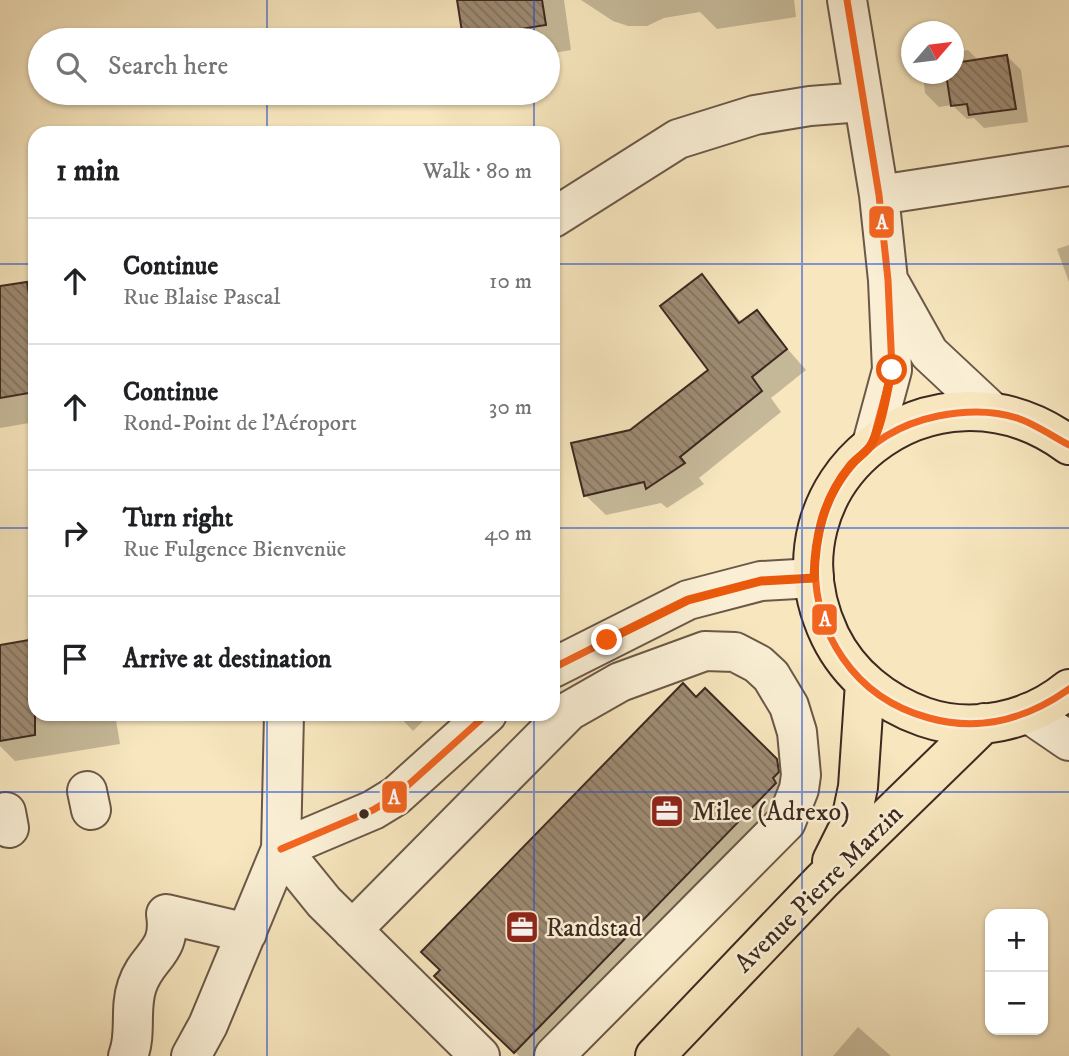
<!DOCTYPE html>
<html lang="en">
<head>
<meta charset="utf-8">
<style>
  :root { --surface:#fff; --page:#f6f6f6; --text:#202124; --muted:#757577; --line:#e0e0e0 }
  body { margin:0; font-family:"IM FELL DW Pica",serif; background:var(--page); color:var(--text) }
  .controls { position:absolute; right:21px; bottom:21px; display:grid; overflow:hidden; border-radius:14px; box-shadow:0 2px 5px #0004 }
  .controls button { width:63px; height:63px; display:grid; place-items:center; padding:0; border:0; border-bottom:2px solid var(--line); background:var(--surface); color:var(--text); font:35px sans-serif }
  .compass { position:absolute; left:901px; top:21px; width:63px; height:63px; border-radius:50%; background:var(--surface); box-shadow:0 2px 5px #0004; rotate:62deg }
  .stop { position:absolute; width:21px; height:21px; margin:-16px; border:5px solid #ea580c; border-radius:50%; background:#fff }
  .stop.end { background:#ea580c; border-color:#fff; box-shadow:0 2px 7px #0008 }
  .list { margin:0; padding:0; list-style:none }
  h2 { display:flex; justify-content:space-between; align-items:center; height:91px; margin:0; padding:0 28px; font-size:30px }
  h2 small { font-size:23px; font-weight:400; color:var(--muted) }
  .list li { display:grid; grid-template-columns:46px 1fr auto; gap:21px; align-items:center; box-sizing:border-box; height:126px; padding:0 28px; border-top:2px solid var(--line) }
  .list b { display:block; font-size:26px; white-space:nowrap }
  .list p { margin:0; font-size:23px; white-space:nowrap; color:var(--muted) }
  .list em { font-size:23px; font-style:normal; color:var(--muted) }
  .icon { flex:none; width:38px; height:38px; fill:none; stroke:currentColor; stroke-width:2; stroke-linecap:round; stroke-linejoin:round }
  .map { position:relative; flex:none; width:1069px; height:1056px; overflow:hidden }
  .search { position:absolute; background:var(--surface); box-shadow:0 2px 5px #0004; left:28px; top:28px; width:532px; height:77px; display:flex; align-items:center; gap:18px; box-sizing:border-box; padding:0 24px; border-radius:38px; color:var(--muted); font-size:26px }
  .panel { position:absolute; background:var(--surface); box-shadow:0 2px 5px #0004; left:28px; top:126px; width:532px; height:595px; border-radius:21px }
  .map>svg:first-child { display:block }
  .shadow { fill:#0003 }
  .building { fill:url(#building-back-hatch); stroke:#3d2921; stroke-width:2 }
  .lines { fill:none; stroke-linecap:round; stroke-linejoin:round }
  .minor-casing { stroke:#6c5848; stroke-width:42 }
  .major-casing { stroke:#3d2921; stroke-width:42 }
  .minor { stroke:#faefd5; stroke-width:38 }
  .major { stroke:#f7e6be; stroke-width:38 }
  .bus-1-casing { stroke:#faefd5; stroke-width:12 }
  .bus-1 { stroke:#f26521; stroke-width:7 }
  .route { stroke:#ea580c; stroke-width:9 }
  .grid { fill:none; stroke:#1d4ed8; stroke-width:2; stroke-opacity:0.55 }
  .bus-dot { fill:#3d2921; stroke:#faefd5; stroke-width:2.5 }
  .labels { text-anchor:middle; stroke-width:5; stroke-linejoin:round; paint-order:stroke }
  .poi-label { font-size:26px; fill:#3d2921; stroke:#faefd5; text-anchor:start }
  .street-label { font-size:26px; fill:#3d2921; stroke:#faefd5 }
  .line-badge { stroke:#faefd5; stroke-width:2.5 }
  .badge-label { font-size:19px; text-anchor:middle; font-weight:bold; fill:#fff }
</style>
</head>
<body>
<div class="map">
<svg width="1069" height="1056" viewBox="0 0 1069 1056">
  <defs>
    <pattern id="building-back-hatch" width="6" height="6" patternUnits="userSpaceOnUse" patternTransform="scale(1.75)"><rect width="6" height="6" fill="#9e8b73"/><path d="M-1 5l2 2M0 0l6 6M5-1l2 2" fill="none" stroke="#82725e"/></pattern>
  </defs>
  <rect width="100%" height="100%" fill="#f7e6be"/>
  <filter id="stains"><feTurbulence type="fractalNoise" baseFrequency=".00286" numOctaves="4"/><feColorMatrix values="0 0 0 0 .2 0 0 0 0 .09 0 0 0 0 .02 0 0 0 .5 -.17"/></filter>
  <radialGradient id="worn" r=".72"><stop offset=".6" stop-color="#630" stop-opacity="0"/><stop offset="1" stop-color="#630" stop-opacity=".3"/></radialGradient>
  <!-- shadow -->
  <path class="shadow" d="M 459,0 L 564,0 L 571,50 L 548,54 L 548,40 L 468,40 Z
    M 581,0 L 794,0 L 796,17 L 717,29 L 700,12 L 664,18 L 647,26 L 628,26 L 613,21 Z
    M 968,50 L 979,61 L 1007,56 L 1021,70 L 1028,122 L 984,128 L 974,118 L 967,119 L 952,105 L 939,107 L 925,93 L 923,74 L 954,74 L 954,52 Z
    M 1069,245 L 1069,282 L 1057,249 Z
    M 702,276 L 742,323 L 756,313 L 806,370 L 771,398 L 781,412 L 699,478 L 704,484 L 667,508 L 661,503 L 606,515 L 585,495 L 631,431 L 711,370 Z
    M 26,284 L 35,293 L 35,422 L 0,428 L 0,288 Z
    M 35,640 L 35,714 L 115,714 L 120,744 L 15,761 L 0,746 L 0,647 Z
    M 705,690 L 803,786 L 561,1056 L 519,1056 L 463,1001 Z
    M 397,714 L 430,714 L 413,731 Z
    M 858,1027 L 891,1056 L 833,1056 Z"/>
  <!-- building -->
  <path class="building" d="M 457,0 L 542,0 L 546,25 L 463,38 Z
    M 1007,55 L 1016,109 L 969,115 L 967,104 L 951,106 L 946,74 L 954,74 L 954,63 Z
    M 702,274 L 739,323 L 757,310 L 787,349 L 752,377 L 762,391 L 680,457 L 685,463 L 646,489 L 644,482 L 584,496 L 571,443 L 630,430 L 708,370 L 660,306 Z
    M 27,282 L 35,331 L 35,392 L 0,398 L 0,286 Z
    M 35,639 L 35,735 L 0,741 L 0,645 Z
    M 683,683 L 696,697 L 705,688 L 777,759 L 779,772 L 773,778 L 776,783 L 514,1053 L 434,976 L 440,970 L 421,952 Z"/>
  <g class="lines">
    <!-- minor casing -->
    <g class="minor-casing">
      <path id="minor" d="M 847,0 L 879,195 L 888,280 L 892,370 L 872,444
        M 879,195 L 1069,166
        M 553,218 L 678,139 L 755,115 L 810,106 L 862,102
        M 891,285 L 929,353 L 991,411
        M 553,668 L 688,600 L 761,581 L 814,578
        M 1028,713 L 1069,741
        M 87,791 L 91,810
        M 6,812 L 9,828
        M 281,849 L 324,902 L 480,1056
        M 281,849 L 373,810 L 396,796 L 487,714
        M 352,930 L 569,711 L 620,682 L 705,651 L 735,652 L 758,664 L 771,676 L 789,706 L 797,732 L 801,775 L 799,789 L 786,822 L 554,1056
        M 128,1056 C 137,1034 129,1009 137,986 C 147,955 172,953 166,914 L 247,933
        M 191,1056 L 208,1025 L 281,849 L 284,714"/>
    </g>
    <!-- major casing -->
    <g class="major-casing">
      <path id="major" d="M 1069,445 C 933,345 758,483 830,636 C 849,675 884,703 924,717 C 973,734 1030,721 1069,689
        M 832,861 L 850,825 L 858,787 L 865,683
        M 655,1056 L 822,881 L 984,723"/>
    </g>
    <!-- minor -->
    <use href="#minor" class="minor"/>
    <!-- major -->
    <use href="#major" class="major"/>
    <!-- bus-1 casing -->
    <g class="bus-1-casing">
      <path id="bus-1" d="M 847,0 L 879,195 L 888,280 L 892,370 L 872,444
        M 1069,445 C 1052,436 1035,424 1017,418 C 992,410 963,411 938,416 C 778,449 774,676 929,718 C 979,732 1027,719 1069,689
        M 553,668 L 688,600 L 761,581 L 814,578
        M 281,849 L 373,810 L 396,796 L 487,714"/>
    </g>
    <!-- bus-1 -->
    <use href="#bus-1" class="bus-1"/>
  </g>
  <g class="lines">
    <!-- route -->
    <path class="route" d="M 607,640 L 688,600 L 761,581 L 814,578 C 815,537 823,499 850,466 C 856,458 868,452 872,443 C 883,422 886,392 892,370"/>
  </g>
  <!-- grid -->
  <path class="grid" d="M 267,0 L 267,40M 534,0 L 534,40M 802,0 L 802,1056M 267,93 L 267,133M 534,93 L 534,133M 0,264 L 35,264M 553,264 L 1069,264M 0,528 L 35,528M 553,528 L 1069,528M 267,714 L 267,1056M 534,714 L 534,1056M 0,792 L 1069,792"/>
  <!-- icons -->
  <defs>
    <g id="office-square" transform="scale(1.75)"><rect x="-9" y="-9" width="18" height="18" rx="4" fill="#8f2418" stroke="#faefd5"/><path d="M-6-3h4V-5.5h4V-3h4V5H-6ZM-1-4.5V-3h2v-1.5ZM-6 0V1H6V0Z" fill="#fff"/></g>
  </defs>
  <g fill-rule="evenodd">
    <use href="#office-square" x="667" y="811"/>
    <use href="#office-square" x="522" y="927"/>
  </g>
  <!-- markers -->
  <circle class="bus-dot" cx="364" cy="814" r="6"/>
  <g class="labels">
    <!-- poi labels -->
    <g class="poi-label">
      <text x="692" y="820">Milee (Adrexo)</text>
      <text x="546" y="936">Randstad</text>
    </g>
    <!-- street labels -->
    <g class="street-label">
      <text transform="translate(818 888) rotate(-45)" y="9">Avenue Pierre Marzin</text>
    </g>
  </g>
  <g class="line-badge">
    <rect x="868" y="205" width="27" height="34" rx="7" fill="#f26521"/>
    <rect x="811" y="603" width="27" height="33" rx="7" fill="#f26521"/>
    <rect x="381" y="780" width="27" height="34" rx="7" fill="#f26521"/>
  </g>
  <g class="badge-label">
    <text x="882" y="229">A</text>
    <text x="825" y="626">A</text>
    <text x="394" y="804">A</text>
  </g>
  <rect width="100%" height="100%" filter="url(#stains)"/>
  <rect width="100%" height="100%" fill="url(#worn)"/>
</svg>
<div class="controls">
<button>+</button>
<button>−</button>
</div>
<svg class="compass" viewBox="-18 -18 36 36"><path d="M0-13l5 13h-10z" fill="#e53935"/><path d="M0 13l5-13h-10z" fill="#757577"/></svg>
<div class="stop" style="left:892px;top:370px"></div>
<div class="stop end" style="left:607px;top:640px"></div>
<div class="search"><svg class="icon" aria-label="search" viewBox="0 0 24 24"><circle cx="10" cy="10" r="6"/><path d="M15 15l6 6"/></svg>Search here</div>
<section class="panel">
<h2>1 min<small>Walk · 80 m</small></h2>
<ul class="list">
<li><svg class="icon" aria-label="ahead" viewBox="0 0 24 24"><path d="M12 20V5M6 11l6-6 6 6"/></svg><div><b>Continue</b><p>Rue Blaise Pascal</p></div><em>10 m</em></li>
<li><svg class="icon" aria-label="ahead" viewBox="0 0 24 24"><path d="M12 20V5M6 11l6-6 6 6"/></svg><div><b>Continue</b><p>Rond-Point de l'Aéroport</p></div><em>30 m</em></li>
<li><svg class="icon" aria-label="right" viewBox="0 0 24 24"><path d="M7 20v-9h11M14 6l5 5-5 5"/></svg><div><b>Turn right</b><p>Rue Fulgence Bienvenüe</p></div><em>40 m</em></li>
<li><svg class="icon" aria-label="arrive" viewBox="0 0 24 24"><path d="M6 21V4h12l-3 4 3 4H6"/></svg><div><b>Arrive at destination</b></div></li>
</ul>
</section>
</div>
</body>
</html>
